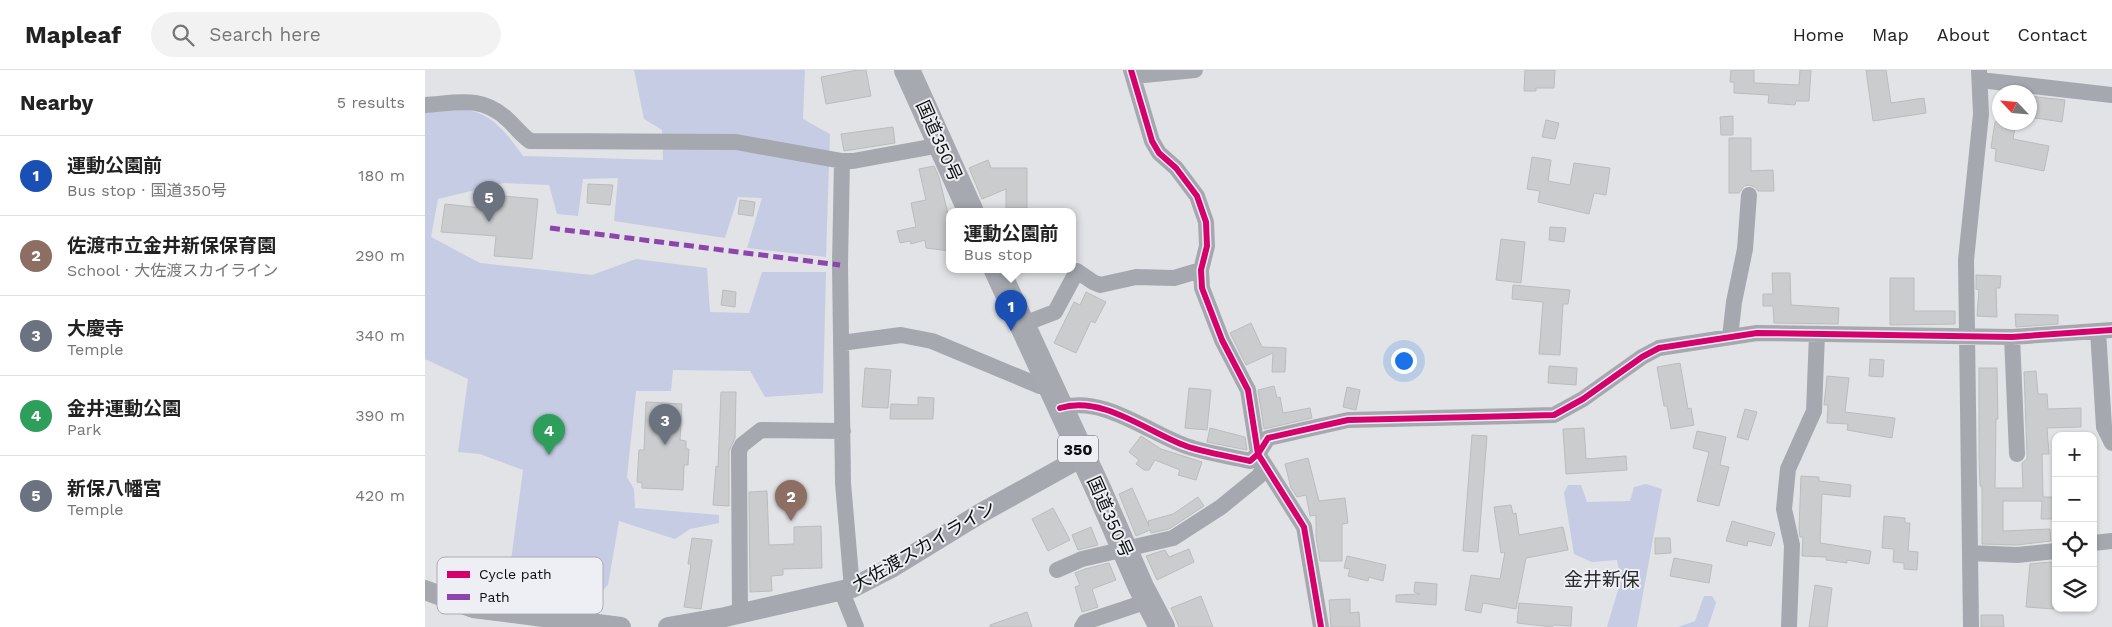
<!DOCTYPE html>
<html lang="en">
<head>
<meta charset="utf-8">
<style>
  :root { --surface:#fff; --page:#f2f2f2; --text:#222; --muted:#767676; --line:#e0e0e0; --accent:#1a73e8 }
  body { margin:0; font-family:"Work Sans","Noto Sans JP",sans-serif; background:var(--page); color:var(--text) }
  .controls { position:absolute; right:15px; bottom:15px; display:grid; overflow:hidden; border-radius:10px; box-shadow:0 1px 4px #0004 }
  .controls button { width:45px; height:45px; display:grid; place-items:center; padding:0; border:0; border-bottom:1px solid var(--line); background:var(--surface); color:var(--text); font:25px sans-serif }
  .compass { position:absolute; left:1567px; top:15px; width:45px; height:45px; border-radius:50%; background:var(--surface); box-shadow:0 1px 4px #0004; rotate:296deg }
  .you { position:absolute; left:978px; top:290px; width:18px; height:18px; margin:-12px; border:4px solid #fff; border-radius:50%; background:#1a73e8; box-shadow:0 0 0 8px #1a73e833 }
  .badge { display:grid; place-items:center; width:32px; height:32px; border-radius:50%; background:var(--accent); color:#fff; font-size:16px; font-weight:700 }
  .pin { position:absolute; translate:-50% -41px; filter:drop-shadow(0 1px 2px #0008) }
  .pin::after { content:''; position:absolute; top:26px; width:18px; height:15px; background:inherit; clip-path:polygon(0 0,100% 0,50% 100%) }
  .popup { position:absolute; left:521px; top:138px; width:130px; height:65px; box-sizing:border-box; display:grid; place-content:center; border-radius:10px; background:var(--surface); filter:drop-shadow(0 1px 4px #0005); font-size:16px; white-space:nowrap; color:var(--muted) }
  .popup b { font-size:19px; color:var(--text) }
  .popup::after { content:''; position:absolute; left:50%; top:100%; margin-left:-10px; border:10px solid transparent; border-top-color:var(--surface) }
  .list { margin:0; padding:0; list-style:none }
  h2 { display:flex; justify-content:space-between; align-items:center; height:65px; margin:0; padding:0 20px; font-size:21px }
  h2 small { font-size:16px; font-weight:400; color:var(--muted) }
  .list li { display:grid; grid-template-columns:32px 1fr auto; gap:15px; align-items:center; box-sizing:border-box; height:80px; padding:0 20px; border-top:1px solid var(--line) }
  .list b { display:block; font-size:19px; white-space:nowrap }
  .list p { margin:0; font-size:16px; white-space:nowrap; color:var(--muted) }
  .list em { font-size:16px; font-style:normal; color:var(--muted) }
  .icon { flex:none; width:28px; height:28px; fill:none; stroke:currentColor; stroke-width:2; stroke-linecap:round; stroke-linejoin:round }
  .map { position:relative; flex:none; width:1687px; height:557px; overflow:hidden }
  header { display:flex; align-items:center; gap:30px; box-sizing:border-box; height:70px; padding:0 25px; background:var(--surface); border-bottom:1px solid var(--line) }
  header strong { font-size:24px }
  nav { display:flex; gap:28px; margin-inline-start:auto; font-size:18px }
  .search { width:350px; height:45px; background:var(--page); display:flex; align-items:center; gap:12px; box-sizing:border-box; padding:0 18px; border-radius:28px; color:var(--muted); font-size:19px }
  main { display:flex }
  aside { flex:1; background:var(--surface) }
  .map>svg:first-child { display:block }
  .green { fill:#c6cce3 }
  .building { fill:#cbccce; stroke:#bcbcbe }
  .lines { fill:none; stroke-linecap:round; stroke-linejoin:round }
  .minor { stroke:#a6a8b0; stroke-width:16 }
  .tertiary { stroke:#a6a8b0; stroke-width:20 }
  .trunk { stroke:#a7a9b1; stroke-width:26 }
  .quiet { stroke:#8e44ad; stroke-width:5; stroke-dasharray:10 5; stroke-linecap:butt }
  .cycleway-casing { stroke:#eeeff4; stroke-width:9 }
  .cycleway { stroke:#d6006c; stroke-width:6 }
  .labels { text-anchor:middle; stroke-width:4; stroke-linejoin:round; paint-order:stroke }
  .shield { fill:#eeeff4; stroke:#505254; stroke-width:1 }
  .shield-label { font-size:16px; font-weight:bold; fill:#0d0e0f }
  .street-label { font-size:18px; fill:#0d0e0f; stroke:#eeeff4 }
  .neighbourhood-label { font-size:19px; fill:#2a2b2f; stroke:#eeeff4 }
  .key { fill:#eeeff4; stroke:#aaacaf; stroke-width:1 }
  .key-label { font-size:14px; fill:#0d0e0f }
</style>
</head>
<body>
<header>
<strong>Mapleaf</strong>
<div class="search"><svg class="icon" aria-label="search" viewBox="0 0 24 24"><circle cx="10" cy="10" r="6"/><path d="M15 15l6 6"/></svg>Search here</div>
<nav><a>Home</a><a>Map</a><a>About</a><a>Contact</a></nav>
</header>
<main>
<aside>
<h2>Nearby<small>5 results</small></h2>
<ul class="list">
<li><span class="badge" style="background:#1a4fb4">1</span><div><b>運動公園前</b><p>Bus stop · 国道350号</p></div><em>180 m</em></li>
<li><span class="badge" style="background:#8d6e63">2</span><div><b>佐渡市立金井新保保育園</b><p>School · 大佐渡スカイライン</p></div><em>290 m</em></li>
<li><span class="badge" style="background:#6b7280">3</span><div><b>大慶寺</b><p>Temple</p></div><em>340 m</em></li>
<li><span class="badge" style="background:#2e9e5b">4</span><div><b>金井運動公園</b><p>Park</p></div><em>390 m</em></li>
<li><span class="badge" style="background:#6b7280">5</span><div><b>新保八幡宮</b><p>Temple</p></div><em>420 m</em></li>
</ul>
</aside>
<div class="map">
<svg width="1687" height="557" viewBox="0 0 1687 557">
  <rect width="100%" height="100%" fill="#e2e3e6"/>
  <!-- green -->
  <path class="green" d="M 209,0 L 380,0 L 378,49 L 405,64 L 401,187 L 322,178 L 337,128 L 313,127 L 300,168 L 189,151 L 193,108 L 158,109 L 153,146 L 132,144 L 124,115 L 79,113 L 13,129 L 6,167 L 55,193 L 167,205 L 211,189 L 282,198 L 285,242 L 324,243 L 337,202 L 401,202 L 398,323 L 340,327 L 325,301 L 248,300 L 246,321 L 211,321 L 202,407 L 209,419 L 210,438 L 294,445 L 294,453 L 265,459 L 250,469 L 194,451 L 183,515 L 156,541 L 86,533 L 86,529 L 81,528 L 98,400 L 55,384 L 33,382 L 43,309 L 0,289 L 0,42 C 13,41 35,38 47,41 C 70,46 85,68 98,86 L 238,90 L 237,60 L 219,49 Z
    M 1221,414 L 1237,419 L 1212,557 L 1182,557 L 1196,510 L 1192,490 L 1167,492 L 1149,484 L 1139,423 L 1143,415 L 1156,415 L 1162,432 L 1205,431 L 1209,417 Z
    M 1279,526 L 1287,526 L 1291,533 L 1283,557 L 1253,557 L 1270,551 Z"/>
  <!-- building -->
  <path class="building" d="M 433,0 L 441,0 L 446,26 L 401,34 L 396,7 Z
    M 1100,0 L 1130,0 L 1129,18 L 1111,18 L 1111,21 L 1099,21 Z
    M 1306,0 L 1329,0 L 1329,13 L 1374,15 L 1375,0 L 1386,0 L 1384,31 L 1371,31 L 1370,35 L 1343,33 L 1344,25 L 1309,23 L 1309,12 L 1305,12 Z
    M 1441,0 L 1461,0 L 1466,33 L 1499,28 L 1501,43 L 1448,51 Z
    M 1604,26 L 1640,30 L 1637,52 L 1604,47 Z
    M 1308,46 L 1308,65 L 1296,65 L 1295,47 Z
    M 1121,50 L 1134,53 L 1130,69 L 1117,67 Z
    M 1570,52 L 1591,52 L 1588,69 L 1624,76 L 1619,101 L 1570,91 L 1571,79 L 1566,78 Z
    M 468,57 L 470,73 L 419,81 L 416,64 Z
    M 1304,68 L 1326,68 L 1326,101 L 1348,100 L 1349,121 L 1333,121 L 1330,117 L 1324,115 L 1319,116 L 1314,123 L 1304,123 Z
    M 1107,87 L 1126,90 L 1123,111 L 1145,115 L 1149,93 L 1185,98 L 1181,125 L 1169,123 L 1164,144 L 1113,132 L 1115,121 L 1102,119 Z
    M 563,90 L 566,98 L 602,98 L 602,138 L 581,138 L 581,119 L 557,129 L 544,98 Z
    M 509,96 L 514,107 L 525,152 L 525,181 L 501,178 L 500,170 L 486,174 L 485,171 L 475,173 L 472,161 L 491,157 L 486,133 L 501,130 L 494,99 Z
    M 163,114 L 188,115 L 185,135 L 162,133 Z
    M 78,126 L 113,129 L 107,189 L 69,186 L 71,166 L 16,162 L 20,134 L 67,139 L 67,136 L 77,137 Z
    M 315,130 L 330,132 L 328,146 L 313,144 Z
    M 1125,157 L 1141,158 L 1139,172 L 1124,170 Z
    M 1076,169 L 1100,172 L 1096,213 L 1071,210 Z
    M 1347,203 L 1365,203 L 1366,235 L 1414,238 L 1413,254 L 1349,253 L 1348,236 L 1338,236 L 1338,224 L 1348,224 Z
    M 1551,205 L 1576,206 L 1575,218 L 1571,218 L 1572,247 L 1552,246 L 1554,220 L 1551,219 Z
    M 1465,208 L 1489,208 L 1489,241 L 1530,241 L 1530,254 L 1465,255 Z
    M 1088,215 L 1145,220 L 1143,234 L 1138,234 L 1135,285 L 1114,284 L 1118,232 L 1087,229 Z
    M 298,220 L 311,222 L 310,237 L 296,235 Z
    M 661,222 L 681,232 L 670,253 L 666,251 L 651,283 L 629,273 L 649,232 L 655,235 Z
    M 1590,244 L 1633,245 L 1633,254 L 1591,257 Z
    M 826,253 L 837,277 L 861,278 L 860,302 L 847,302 L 848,283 L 821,295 L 805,263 Z
    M 1445,289 L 1459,290 L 1458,307 L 1444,306 Z
    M 1255,293 L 1263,339 L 1266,338 L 1269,355 L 1246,359 L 1242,336 L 1239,336 L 1232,297 Z
    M 1124,296 L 1152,298 L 1151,315 L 1123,313 Z
    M 440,298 L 466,300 L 463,338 L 437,337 Z
    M 1554,298 L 1572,298 L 1573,349 L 1571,349 L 1570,418 L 1598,418 L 1597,393 L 1602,389 L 1602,384 L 1599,302 L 1611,301 L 1613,324 L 1622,324 L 1623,339 L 1656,338 L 1656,357 L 1622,358 L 1624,384 L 1617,384 L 1618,427 L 1630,427 L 1630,449 L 1616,449 L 1617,431 L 1578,431 L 1578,461 L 1625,459 L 1626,471 L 1592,475 L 1557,474 L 1557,416 L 1555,416 L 1554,387 Z
    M 1402,306 L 1424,308 L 1420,342 L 1470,348 L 1467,368 L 1422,360 L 1423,354 L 1402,353 L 1403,335 L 1399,335 Z
    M 849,316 L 852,328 L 855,327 L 858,343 L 885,338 L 887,348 L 839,359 L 833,320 Z
    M 922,317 L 935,320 L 931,340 L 918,337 Z
    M 764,318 L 786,320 L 782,360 L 760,358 Z
    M 296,322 L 311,322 L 310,368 L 304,381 L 304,436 L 288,435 L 291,396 L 293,397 Z
    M 493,327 L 509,328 L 508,349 L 465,349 L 466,334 L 493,335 Z
    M 221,332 L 257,334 L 255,370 L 261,371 L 261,379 L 264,379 L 263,395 L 259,395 L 258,420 L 217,418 L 217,413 L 212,412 L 214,380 L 219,380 Z
    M 1320,339 L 1332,342 L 1323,370 L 1312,367 Z
    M 785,358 L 820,367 L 822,380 L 782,372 Z
    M 1159,358 L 1161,389 L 1201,386 L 1202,400 L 1141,404 L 1138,359 Z
    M 1272,361 L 1301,367 L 1295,395 L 1304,397 L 1294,436 L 1272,431 L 1284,382 L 1268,378 Z
    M 1047,365 L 1062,366 L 1053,482 L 1038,481 Z
    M 716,366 L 736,379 L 777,392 L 771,410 L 753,405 L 755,400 L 730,390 L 724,400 L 719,400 L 711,394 L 714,390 L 704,382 Z
    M 883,388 L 894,431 L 920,428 L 923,453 L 917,454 L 917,491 L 895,491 L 891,466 L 891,445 L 885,446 L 881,425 L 872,427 L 866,418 L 860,394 Z
    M 1376,406 L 1394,407 L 1394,411 L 1426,415 L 1425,427 L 1397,424 L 1395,473 L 1446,481 L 1444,494 L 1422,490 L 1422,493 L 1401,490 L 1401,487 L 1377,486 L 1378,467 L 1375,467 L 1374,460 Z
    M 707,418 L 724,456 L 723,451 L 748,444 L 773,427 L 779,436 L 744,459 L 726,463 L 725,460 L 711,466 L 694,424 Z
    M 342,421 L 344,475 L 369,474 L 369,457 L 396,456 L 397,498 L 358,499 L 358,505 L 346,506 L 347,521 L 325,522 L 324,422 Z
    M 1086,435 L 1088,444 L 1091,443 L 1094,465 L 1138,457 L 1143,480 L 1101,488 L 1091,539 L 1058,533 L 1056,543 L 1040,540 L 1046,505 L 1075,509 L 1080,482 L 1076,483 L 1069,437 Z
    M 628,438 L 645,470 L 623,481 L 607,449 Z
    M 1459,446 L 1480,448 L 1480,453 L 1485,453 L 1483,481 L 1493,482 L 1492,500 L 1479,499 L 1479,493 L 1468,492 L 1469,479 L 1457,478 Z
    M 1307,451 L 1350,463 L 1346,476 L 1323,471 L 1322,476 L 1301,471 Z
    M 666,457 L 673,475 L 653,480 L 647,465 Z
    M 267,468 L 287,470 L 276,539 L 259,537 L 266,494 L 263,494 Z
    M 1230,468 L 1245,468 L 1246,483 L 1230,484 Z
    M 764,479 L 769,492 L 732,510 L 721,486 L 740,480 L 744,487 Z
    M 922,486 L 961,495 L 958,511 L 944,507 L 943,511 L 923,506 L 925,499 L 919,498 Z
    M 1249,488 L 1287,495 L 1284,513 L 1245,506 Z
    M 1626,492 L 1626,493 L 1631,494 L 1629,539 L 1601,537 L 1605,494 Z
    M 684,493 L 691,510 L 667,519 L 673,537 L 657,542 L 650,517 L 655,515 L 650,503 L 660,499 Z
    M 990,512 L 1012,514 L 1011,535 L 971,532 L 971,525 L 995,524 L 989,522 Z
    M 1390,515 L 1407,518 L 1402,557 L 1384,557 Z
    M 776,526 L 788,557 L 754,557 L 746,538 Z
    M 925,529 L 925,543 L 934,542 L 935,557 L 906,557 L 904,530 Z
    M 1094,533 L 1147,537 L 1146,556 L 1129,555 L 1127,557 L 1092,553 Z
    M 602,542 L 607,557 L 565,557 L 565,555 Z
    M 1556,545 L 1578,545 L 1579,557 L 1556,557 Z"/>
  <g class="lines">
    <!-- minor -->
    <path class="minor" d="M 706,0 L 727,71 L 734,83 L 751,98 L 772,126 L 781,152 L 782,176 L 776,200 L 777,218 L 797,270 L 823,320 L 833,384 L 879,457 L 896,557
      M 709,6 L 770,0
      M 1555,10 L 1687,25
      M 0,35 C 32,33 56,25 82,49 C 90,56 96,65 105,71 L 311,72 L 417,91 L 428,91 L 516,75
      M 417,91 L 415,195 L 418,413 L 427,518
      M 596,255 L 630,242 L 652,201 L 668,212 L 675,215 L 711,207 L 749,208 L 776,200
      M 1673,261 L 1679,357 L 1687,373
      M 1305,267 L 1309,232 L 1320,179 L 1324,125
      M 1587,267 L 1592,384
      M 416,273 L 476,265 L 507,271 L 615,316 L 624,315
      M 635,338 C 678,325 722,362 761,376 C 781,383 804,386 825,391 L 833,384 L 843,368 L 923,350 L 1129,345 L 1158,329 L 1217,287 L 1234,278 L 1332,263 L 1587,267 L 1687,260
      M 1668,473 L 1687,471
      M 1545,483 L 1592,485 L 1631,481
      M 632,500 L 657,489 L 748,468 L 796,437 L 834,406 L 839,396
      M 417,522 L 431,557
      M 315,544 L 314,381 L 317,375 L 336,360 L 418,361
      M 657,557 L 660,552 L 723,531
      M 1364,557 L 1367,475 L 1359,439 L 1363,399 L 1389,341 L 1392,264
      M 1546,557 L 1541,190 L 1556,44 L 1554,0"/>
    <!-- tertiary -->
    <path class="tertiary" d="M 0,520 L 48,538 L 196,557
      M 243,557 L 300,547 L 427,518 L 468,497 L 556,443 L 657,387"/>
    <!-- trunk -->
    <path class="trunk" d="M 482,0 L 546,142
      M 572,200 L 675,423 L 716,517 L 737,557"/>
    <!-- quiet -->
    <path class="quiet" d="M 125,158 L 415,195"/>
    <!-- cycleway casing -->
    <g class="cycleway-casing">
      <path id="cycleway" d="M 706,0 L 727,71 L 734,83 L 751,98 L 772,126 L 781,152 L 782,176 L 776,200 L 777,218 L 797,270 L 823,320 L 833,384 L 879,457 L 896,557
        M 635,338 C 678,325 722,362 761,376 C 781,383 804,386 825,391 L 833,384 L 843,368 L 923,350 L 1129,345 L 1158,329 L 1217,287 L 1234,278 L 1332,263 L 1587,267 L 1687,260"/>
    </g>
    <!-- cycleway -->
    <use href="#cycleway" class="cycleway"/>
  </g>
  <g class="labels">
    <!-- shield labels -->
    <rect class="shield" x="633" y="365.5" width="40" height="27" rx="4"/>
    <g class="shield-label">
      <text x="653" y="385">350</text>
    </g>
    <!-- street labels -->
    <g class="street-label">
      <text transform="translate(514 71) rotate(66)" y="6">国道350号</text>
      <text transform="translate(685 447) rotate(66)" y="6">国道350号</text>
      <text transform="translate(499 476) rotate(-30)" y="6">大佐渡スカイライン</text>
    </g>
    <!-- neighbourhood labels -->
    <g class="neighbourhood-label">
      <text x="1177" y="516">金井新保</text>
    </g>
  </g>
  <!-- legend -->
  <rect x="12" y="487" width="166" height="57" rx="8" class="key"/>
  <rect x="22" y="501" width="23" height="7" fill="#d6006c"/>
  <rect x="22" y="524" width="23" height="6" fill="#8e44ad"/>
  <g class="key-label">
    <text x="54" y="509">Cycle path</text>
    <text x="54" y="532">Path</text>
  </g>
</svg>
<div class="controls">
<button>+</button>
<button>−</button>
<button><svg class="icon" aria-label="locate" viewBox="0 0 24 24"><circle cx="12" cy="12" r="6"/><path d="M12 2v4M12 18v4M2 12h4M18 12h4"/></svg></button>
<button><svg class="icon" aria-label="layers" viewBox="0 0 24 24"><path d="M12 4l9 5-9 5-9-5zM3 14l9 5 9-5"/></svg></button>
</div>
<svg class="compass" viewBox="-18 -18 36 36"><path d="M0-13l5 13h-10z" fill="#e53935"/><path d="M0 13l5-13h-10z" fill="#767676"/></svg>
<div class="you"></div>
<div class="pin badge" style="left:586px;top:261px;background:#1a4fb4">1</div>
<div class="popup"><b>運動公園前</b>Bus stop</div>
<div class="pin badge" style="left:366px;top:451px;background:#8d6e63">2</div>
<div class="pin badge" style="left:240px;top:375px;background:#6b7280">3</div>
<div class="pin badge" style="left:124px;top:385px;background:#2e9e5b">4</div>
<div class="pin badge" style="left:64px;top:152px;background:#6b7280">5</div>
</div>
</main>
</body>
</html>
